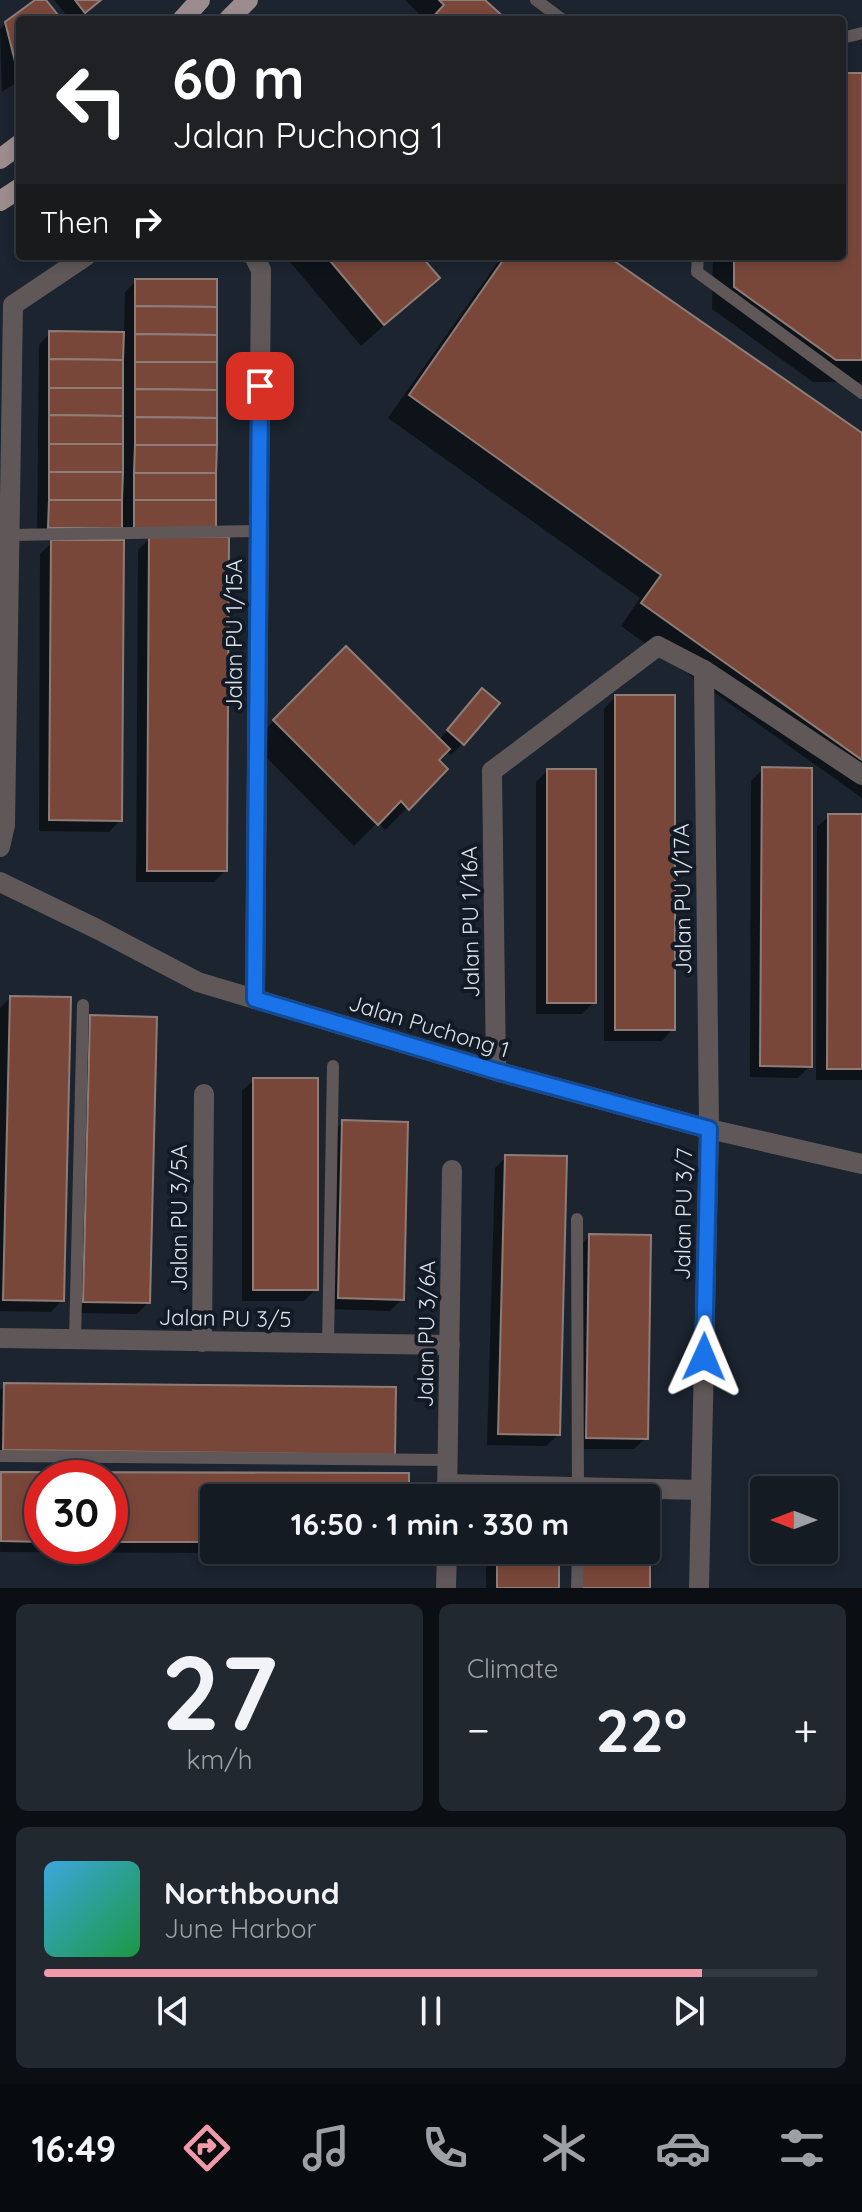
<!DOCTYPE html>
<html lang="en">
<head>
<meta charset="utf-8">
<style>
	:root { --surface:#141b23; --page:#212830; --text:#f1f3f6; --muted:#9da1a6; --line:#333941; --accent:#f39aaa }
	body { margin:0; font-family:Quicksand,sans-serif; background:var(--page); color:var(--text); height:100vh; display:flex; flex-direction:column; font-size:30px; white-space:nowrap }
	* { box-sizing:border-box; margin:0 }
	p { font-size:26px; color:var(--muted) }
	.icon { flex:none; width:44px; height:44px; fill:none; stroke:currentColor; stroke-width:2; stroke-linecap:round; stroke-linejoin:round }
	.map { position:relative; height:1588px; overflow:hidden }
	.sheet { display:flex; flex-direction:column; gap:16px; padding:16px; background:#0b0f13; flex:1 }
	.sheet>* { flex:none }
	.banner { position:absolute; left:16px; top:16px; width:830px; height:244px; border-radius:8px; box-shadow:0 4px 12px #0003,0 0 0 2px var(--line); background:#202124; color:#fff; overflow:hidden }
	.needle { width:52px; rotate:270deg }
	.controls { position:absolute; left:750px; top:1476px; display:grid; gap:16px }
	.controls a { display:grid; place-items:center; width:88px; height:88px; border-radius:8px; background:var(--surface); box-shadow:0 4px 12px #0003,0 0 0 2px var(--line); font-size:40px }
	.speed { position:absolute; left:24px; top:1460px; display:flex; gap:16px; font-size:40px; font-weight:700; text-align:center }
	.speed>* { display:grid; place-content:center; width:104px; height:104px; border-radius:50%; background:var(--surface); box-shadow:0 4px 12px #0003,0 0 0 2px var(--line); line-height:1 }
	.speed .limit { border:12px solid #d22; background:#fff; color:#111 }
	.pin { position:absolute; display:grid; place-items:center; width:68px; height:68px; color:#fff; margin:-34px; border-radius:16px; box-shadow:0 4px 12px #0006 }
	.me { position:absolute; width:88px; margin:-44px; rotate:1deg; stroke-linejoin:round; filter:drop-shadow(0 0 6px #0008) }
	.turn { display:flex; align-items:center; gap:28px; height:168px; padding:0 24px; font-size:36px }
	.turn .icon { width:104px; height:104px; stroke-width:2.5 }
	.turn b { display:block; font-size:56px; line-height:68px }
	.then { display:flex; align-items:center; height:76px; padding:0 24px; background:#0003; gap:16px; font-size:30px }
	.big { font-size:60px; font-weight:700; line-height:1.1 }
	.sheet .tile { flex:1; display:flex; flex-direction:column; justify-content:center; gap:12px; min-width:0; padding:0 28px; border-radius:12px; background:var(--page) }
	.sheet .dial { align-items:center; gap:0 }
	.dial b { font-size:104px; line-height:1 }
	.song { display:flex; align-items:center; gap:24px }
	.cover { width:96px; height:96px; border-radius:12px; background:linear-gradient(135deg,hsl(200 70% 55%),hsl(140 70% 35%)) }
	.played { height:8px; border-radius:4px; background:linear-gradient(90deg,var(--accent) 85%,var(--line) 85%) }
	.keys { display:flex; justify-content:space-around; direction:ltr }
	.heat { display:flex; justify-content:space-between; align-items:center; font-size:44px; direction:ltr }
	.sheet .tiles { flex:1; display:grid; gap:16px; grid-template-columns:1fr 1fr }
	.tile:last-child { grid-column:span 2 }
	.trip { position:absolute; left:200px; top:1484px; width:460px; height:80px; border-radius:8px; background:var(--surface); box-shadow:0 4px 12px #0003,0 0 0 2px var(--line); font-weight:700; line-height:80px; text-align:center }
	.tabs { display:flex; height:128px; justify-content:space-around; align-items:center; background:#080b0e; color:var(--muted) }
	.tabs .icon { width:56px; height:56px }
	.tabs .current { color:var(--accent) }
	.tabs b { font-size:36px; color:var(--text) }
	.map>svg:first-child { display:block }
	.shadow { fill:#0007; fill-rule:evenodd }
	.building { fill:#79473a; stroke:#8e7c77; stroke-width:2 }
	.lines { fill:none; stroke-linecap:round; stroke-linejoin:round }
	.service { stroke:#605858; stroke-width:12 }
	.minor { stroke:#605858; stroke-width:20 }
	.tertiary { stroke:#605858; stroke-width:20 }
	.primary { stroke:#9d8c8e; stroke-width:20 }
	.route-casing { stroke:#114b97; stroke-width:20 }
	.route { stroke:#1a73e8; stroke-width:14 }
	.labels { text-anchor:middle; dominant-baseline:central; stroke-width:8; stroke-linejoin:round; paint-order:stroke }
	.street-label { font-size:22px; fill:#dbe1e9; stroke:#121a25 }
</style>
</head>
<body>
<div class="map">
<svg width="862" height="1588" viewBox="0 0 862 1588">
	<rect width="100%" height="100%" fill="#1b242f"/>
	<g class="shadow">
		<path d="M 38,0 L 43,0 L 59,20 L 20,20 L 20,80 L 2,92 L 0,29 Z"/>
		<path d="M 54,0 L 100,0 L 76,20 L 70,20 Z"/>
		<path d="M 405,0 L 482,0 L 504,20 L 425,20 Z"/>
		<path d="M 842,75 L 862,75 L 862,382 L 813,382 L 712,309 L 713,256 L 842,256 Z"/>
		<path d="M 285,256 L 419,256 L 437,278 L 361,346 Z"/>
		<path d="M 502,256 L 604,256 L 862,436 L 862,798 L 621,626 L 640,598 L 388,418 Z"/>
		<path d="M 136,281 L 214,527 L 225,871 L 214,882 L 136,882 L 138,550 L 149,539 L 123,539 L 123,524 L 106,542 L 120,820 L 109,832 L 39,831 L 40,554 L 55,539 L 37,539 L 39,345 L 50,333 L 124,334 L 125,292 Z"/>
		<path d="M 346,648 L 438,741 L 471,703 L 462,744 L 451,755 L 446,751 L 437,760 L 446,769 L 385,830 L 378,822 L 354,846 L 252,743 Z"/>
		<path d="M 615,697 L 673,1029 L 662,1041 L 604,1041 L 604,709 Z"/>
		<path d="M 763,769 L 810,1066 L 798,1078 L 750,1077 L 751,781 Z"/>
		<path d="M 547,771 L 594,1002 L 582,1014 L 536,1014 L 536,782 Z"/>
		<path d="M 829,816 L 862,816 L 862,1080 L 816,1080 L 817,827 Z"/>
		<path d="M 10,998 L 62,1300 L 51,1312 L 0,1311 L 0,1008 Z"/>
		<path d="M 91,1017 L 148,1303 L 137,1314 L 73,1313 L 79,1029 Z"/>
		<path d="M 254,1080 L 316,1289 L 304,1301 L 242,1301 L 242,1091 Z"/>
		<path d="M 343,1122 L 402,1299 L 390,1311 L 328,1309 L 331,1134 Z"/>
		<path d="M 506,1157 L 558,1435 L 546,1446 L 487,1445 L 495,1168 Z"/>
		<path d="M 590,1236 L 646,1438 L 634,1449 L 575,1449 L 578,1247 Z"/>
		<path d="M 5,1385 L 394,1389 L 0,1461 L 0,1390 Z"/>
		<path d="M 2,1474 L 407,1475 L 407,1498 L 214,1498 L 214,1550 L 399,1550 L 395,1554 L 0,1552 ZM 42,1478 L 110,1478 L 110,1546 L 42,1546 Z"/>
		<rect x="486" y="1550" width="71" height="38"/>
	</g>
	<g class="building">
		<path d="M 35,0 L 46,0 L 62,20 L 20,20 L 19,77 L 5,22 Z"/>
		<path d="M 75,0 L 101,0 L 85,13 Z"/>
		<path d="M 439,0 L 485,0 L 507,20 L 430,20 L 444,5 Z"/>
		<path d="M 842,73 L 862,73 L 862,360 L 836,360 L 734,287 L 734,256 L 842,256 Z"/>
		<path d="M 326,256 L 421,256 L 440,278 L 384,325 Z"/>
		<path d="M 506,256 L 607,256 L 862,433 L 862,760 L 641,603 L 661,575 L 409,395 Z"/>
		<path d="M 135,279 L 217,279 L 217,307 L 135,306 Z"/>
		<path d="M 135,306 L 217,307 L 217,335 L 135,334 Z"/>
		<path d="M 49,331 L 124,332 L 123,360 L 49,359 Z"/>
		<path d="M 135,334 L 217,335 L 217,362 L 135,362 Z"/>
		<path d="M 49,359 L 123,360 L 123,388 L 49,388 Z"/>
		<path d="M 135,362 L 217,362 L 217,390 L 135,389 Z"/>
		<path d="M 49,388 L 123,388 L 123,416 L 49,415 Z"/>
		<path d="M 135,389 L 217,390 L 217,418 L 135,417 Z"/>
		<path d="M 49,415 L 123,416 L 123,444 L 49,444 Z"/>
		<path d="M 135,417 L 217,418 L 217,445 L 135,445 Z"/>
		<rect x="49" y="444" width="74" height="28"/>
		<path d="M 135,445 L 217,445 L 216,473 L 134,473 Z"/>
		<path d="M 49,472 L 123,472 L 122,500 L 49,500 Z"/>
		<rect x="134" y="473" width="82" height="27"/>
		<path d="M 49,500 L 122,500 L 122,528 L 48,528 Z"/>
		<rect x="134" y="500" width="82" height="28"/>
		<path d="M 149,536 L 229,537 L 227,871 L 147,871 Z"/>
		<path d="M 51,540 L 124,540 L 122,821 L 49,820 Z"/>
		<path d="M 346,646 L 450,749 L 439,760 L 448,769 L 409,810 L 401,801 L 378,825 L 273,720 Z"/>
		<path d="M 482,688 L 500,703 L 464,745 L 447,730 Z"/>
		<rect x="615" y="695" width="60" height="335"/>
		<path d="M 762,767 L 812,768 L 812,1067 L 760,1066 Z"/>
		<rect x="547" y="769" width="49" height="234"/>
		<path d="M 828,814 L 862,814 L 862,1069 L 827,1069 Z"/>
		<path d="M 10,996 L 71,997 L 64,1301 L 3,1300 Z"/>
		<path d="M 90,1015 L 157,1017 L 150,1303 L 83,1302 Z"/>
		<rect x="253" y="1078" width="65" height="212"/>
		<path d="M 342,1120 L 408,1122 L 404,1300 L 338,1298 Z"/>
		<path d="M 505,1155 L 567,1156 L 560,1435 L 498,1434 Z"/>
		<path d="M 589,1234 L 651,1235 L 648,1439 L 586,1438 Z"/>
		<path d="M 4,1383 L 396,1387 L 395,1455 L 3,1450 Z"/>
		<path d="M 1,1472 L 409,1473 L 409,1498 L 214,1498 L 214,1542 L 110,1542 L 110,1478 L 42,1478 L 42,1542 L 1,1541 Z"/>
		<path d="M 646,1532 L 650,1532 L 650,1588 L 582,1588 L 582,1550 L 646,1550 Z"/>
		<rect x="497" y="1550" width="62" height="38"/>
	</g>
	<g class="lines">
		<g class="service">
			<path d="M 536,0 L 563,20"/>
			<path d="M 842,38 L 862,33"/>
			<path d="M 698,256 L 697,272 L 862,393"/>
			<path d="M 9,535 L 259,531"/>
			<path d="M 577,1219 L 578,1498"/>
			<path d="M 75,1340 L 83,1005"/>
			<path d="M 328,1344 L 333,1066"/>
			<path d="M 0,1456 L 448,1460"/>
			<path d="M 577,1588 L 578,1550"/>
		</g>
		<g class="minor">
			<path d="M 254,256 L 261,270 L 255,999"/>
			<path d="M 0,847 L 5,825 L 13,305 L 86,256"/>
			<path d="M 496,1071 L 492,771 L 658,646 L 704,670 L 862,775"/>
			<path d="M 0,1338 L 450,1345"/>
			<path d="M 202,1342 L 204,1094"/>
			<path d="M 447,1484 L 701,1490"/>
			<path d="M 447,1498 L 452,1170"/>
			<path d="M 446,1588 L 447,1550"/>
			<path d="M 699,1588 L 709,1129 L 704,670"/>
		</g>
		<path class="tertiary" d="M 0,882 L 97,929 L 198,982 L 496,1071 L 709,1129 L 862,1164"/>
		<g class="primary">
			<path d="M 182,20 L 200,0"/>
			<path d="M 228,20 L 248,0"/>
			<path d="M 0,159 L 20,144"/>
			<path d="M 0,201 L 20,188"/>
		</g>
	</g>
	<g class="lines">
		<defs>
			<path id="route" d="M 260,386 L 255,999 L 496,1071 L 709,1129 L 704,1357"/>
		</defs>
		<use href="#route" class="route-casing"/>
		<use href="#route" class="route"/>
	</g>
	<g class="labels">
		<g class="street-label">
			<text transform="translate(234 635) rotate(-90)">Jalan PU 1/15A</text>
			<text transform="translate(682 899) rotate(-91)">Jalan PU 1/17A</text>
			<text transform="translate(470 922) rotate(-91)">Jalan PU 1/16A</text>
			<text transform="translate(429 1026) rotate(17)">Jalan Puchong 1</text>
			<text transform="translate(683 1214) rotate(-89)">Jalan PU 3/7</text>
			<text transform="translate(179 1218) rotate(-90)">Jalan PU 3/5A</text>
			<text transform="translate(225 1318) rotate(1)">Jalan PU 3/5</text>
			<text transform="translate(426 1334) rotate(-89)">Jalan PU 3/6A</text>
		</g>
	</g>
</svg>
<div class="controls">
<a><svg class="needle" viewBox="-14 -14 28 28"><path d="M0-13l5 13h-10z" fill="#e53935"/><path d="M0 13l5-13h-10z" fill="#9da1a6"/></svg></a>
</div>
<div class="speed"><div class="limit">30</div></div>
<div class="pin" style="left:260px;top:386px;background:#d93025"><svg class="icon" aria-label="arrive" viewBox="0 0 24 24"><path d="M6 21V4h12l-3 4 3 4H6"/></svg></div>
<svg class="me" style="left:704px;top:1357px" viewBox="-20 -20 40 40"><path d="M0-17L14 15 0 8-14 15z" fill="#1a73e8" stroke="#fff" stroke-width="4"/></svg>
<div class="trip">16:50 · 1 min · 330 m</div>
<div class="banner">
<div class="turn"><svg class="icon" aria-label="left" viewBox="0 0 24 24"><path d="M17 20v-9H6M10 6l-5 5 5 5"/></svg><div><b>60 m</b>Jalan Puchong 1</div></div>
<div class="then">Then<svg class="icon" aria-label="right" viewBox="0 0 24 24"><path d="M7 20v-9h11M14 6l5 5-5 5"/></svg></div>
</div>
</div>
<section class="sheet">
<div class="tiles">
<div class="tile dial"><b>27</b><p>km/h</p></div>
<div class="tile"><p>Climate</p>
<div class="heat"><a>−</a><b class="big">22°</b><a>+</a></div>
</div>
<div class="tile">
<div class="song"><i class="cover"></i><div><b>Northbound</b><p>June Harbor</p></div></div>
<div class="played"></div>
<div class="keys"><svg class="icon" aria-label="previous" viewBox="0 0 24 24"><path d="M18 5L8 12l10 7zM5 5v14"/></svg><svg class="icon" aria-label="pause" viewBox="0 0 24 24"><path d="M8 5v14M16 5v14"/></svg><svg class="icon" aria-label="next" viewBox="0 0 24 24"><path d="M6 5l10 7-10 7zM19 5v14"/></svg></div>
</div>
</div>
</section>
<nav class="tabs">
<b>16:49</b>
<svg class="icon current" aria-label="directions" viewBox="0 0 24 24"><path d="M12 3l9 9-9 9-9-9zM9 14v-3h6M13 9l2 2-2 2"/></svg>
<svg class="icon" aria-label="music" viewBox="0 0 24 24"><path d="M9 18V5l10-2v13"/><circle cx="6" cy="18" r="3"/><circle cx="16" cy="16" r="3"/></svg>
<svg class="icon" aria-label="phone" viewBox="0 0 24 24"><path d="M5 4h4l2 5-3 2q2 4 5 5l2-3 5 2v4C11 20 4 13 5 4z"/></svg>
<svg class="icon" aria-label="climate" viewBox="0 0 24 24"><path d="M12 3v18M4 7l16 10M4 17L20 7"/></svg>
<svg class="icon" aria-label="car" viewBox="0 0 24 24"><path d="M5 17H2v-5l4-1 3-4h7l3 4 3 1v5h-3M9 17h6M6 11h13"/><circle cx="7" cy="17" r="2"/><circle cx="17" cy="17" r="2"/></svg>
<svg class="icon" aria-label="filters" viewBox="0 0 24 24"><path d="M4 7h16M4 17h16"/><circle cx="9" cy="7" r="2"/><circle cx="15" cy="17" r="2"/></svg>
</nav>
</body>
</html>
